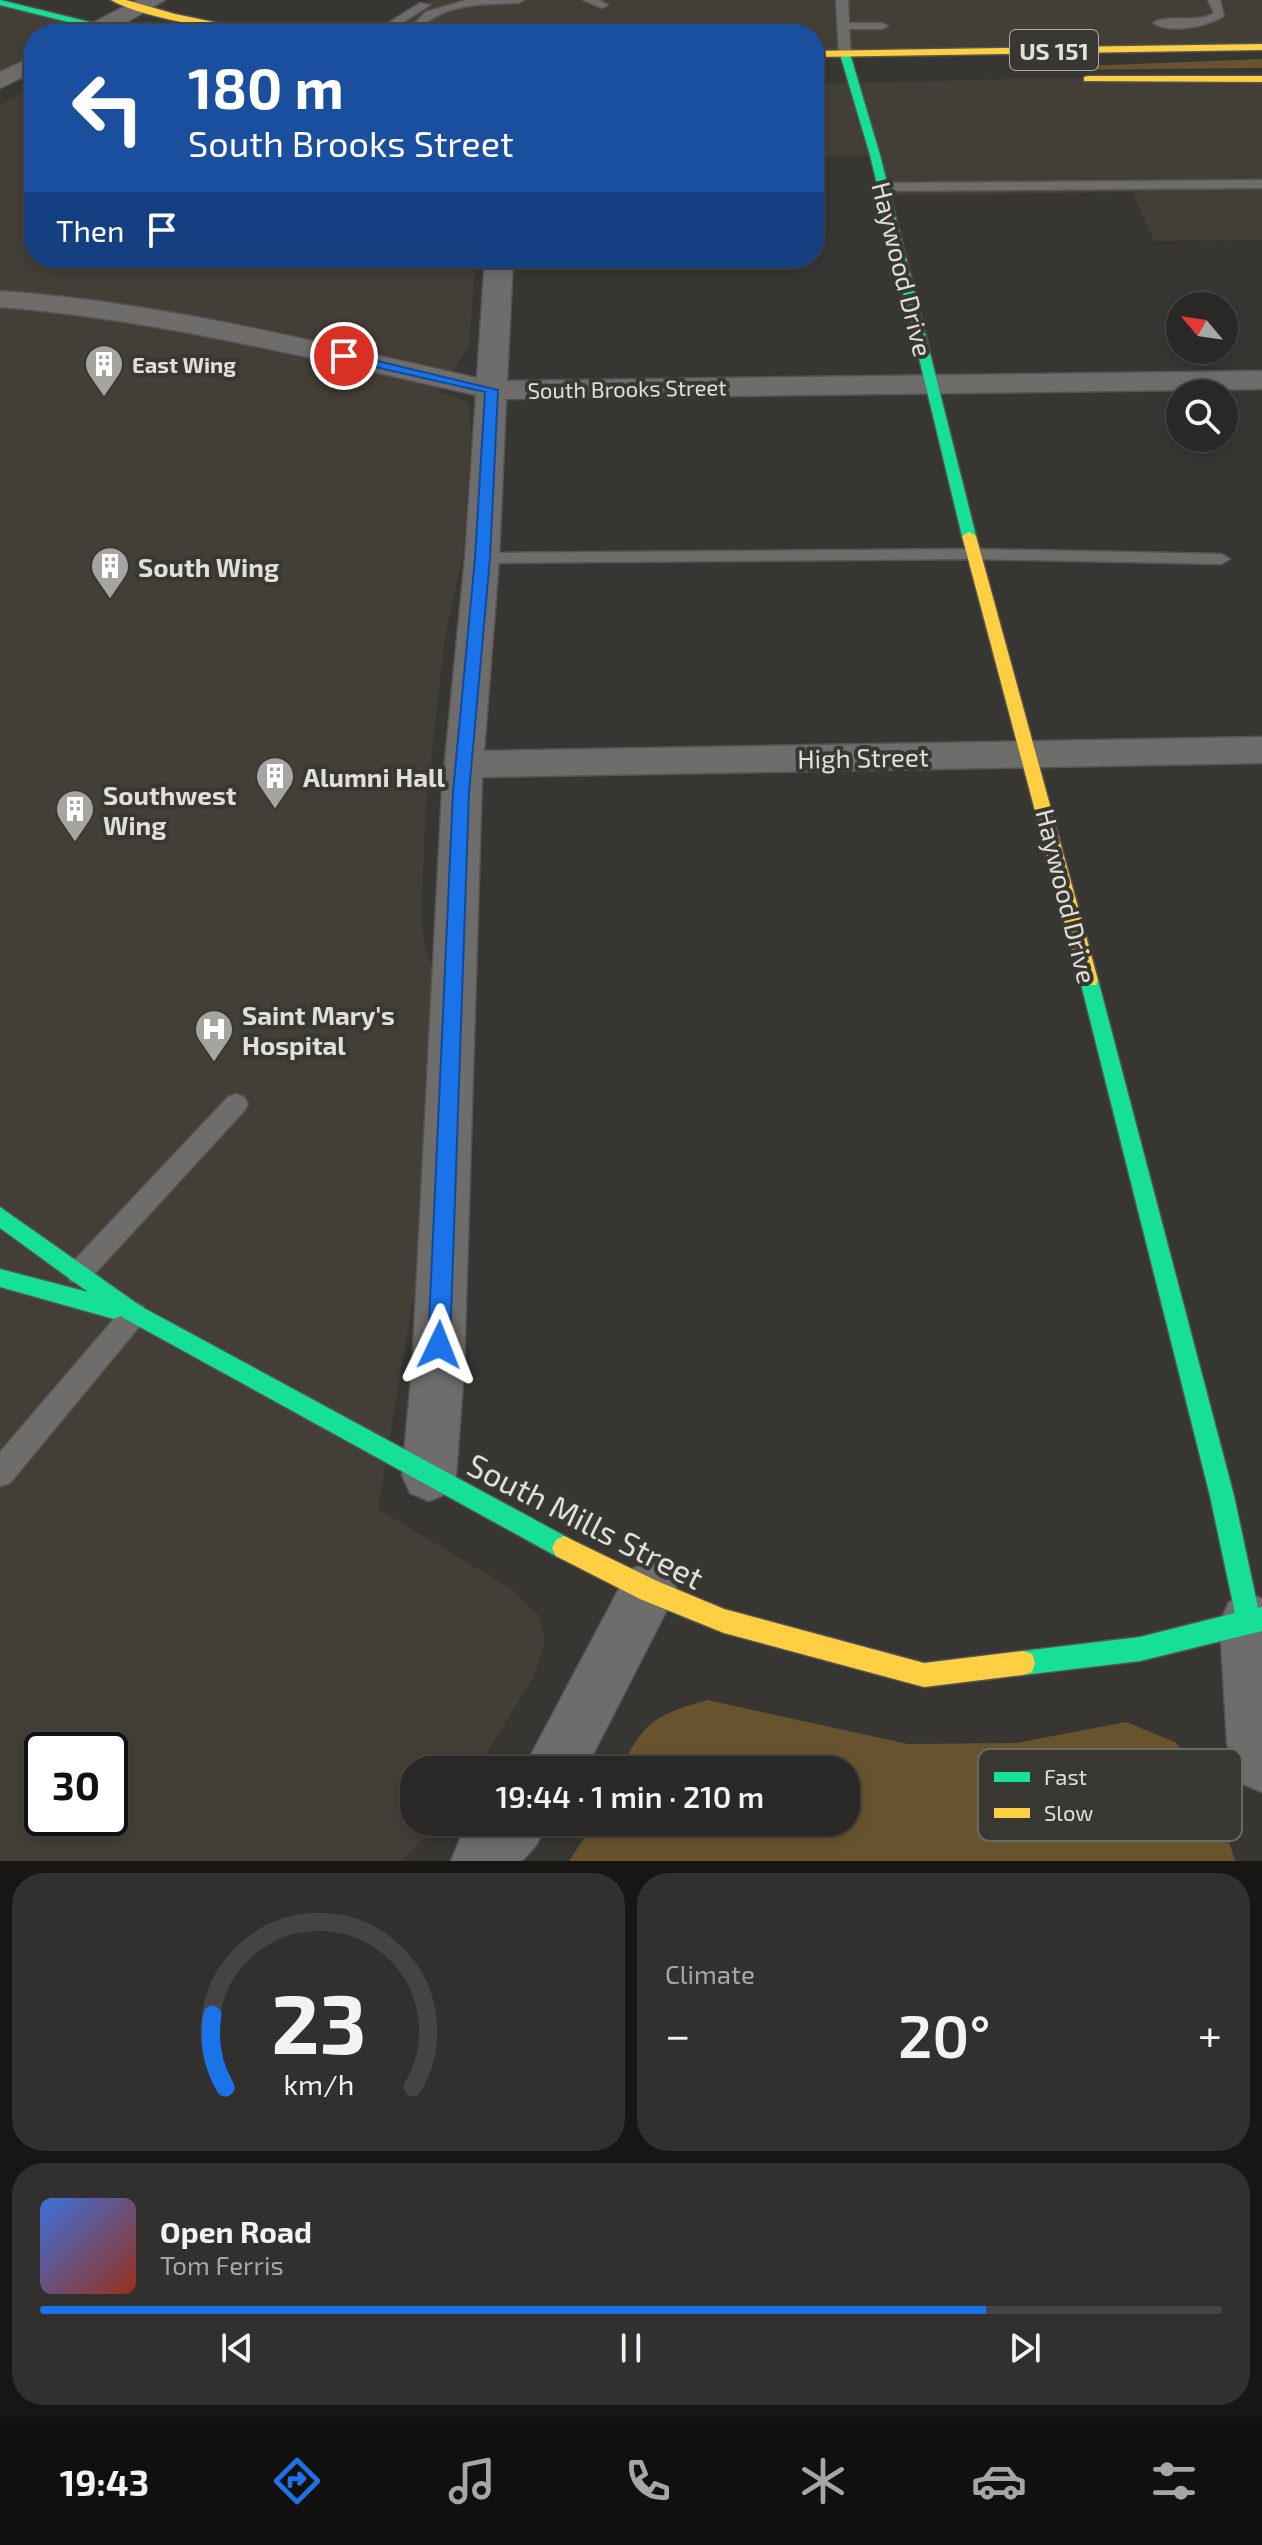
<!DOCTYPE html>
<html lang="en">
<head>
<meta charset="utf-8">
<style>
	:root { --surface:#2a2826; --page:#32302e; --text:#f1f3f6; --muted:#a5a6a7; --line:#464443; --accent:#1a73e8 }
	body { margin:0; font-family:"Exo 2",sans-serif; background:var(--page); color:var(--text); height:100vh; display:flex; flex-direction:column; font-size:30px; white-space:nowrap }
	* { box-sizing:border-box; margin:0 }
	p { font-size:26px; color:var(--muted) }
	.icon { flex:none; width:44px; height:44px; fill:none; stroke:currentColor; stroke-width:2; stroke-linecap:round; stroke-linejoin:round }
	.map { position:relative; height:1861px; overflow:hidden }
	.drawer { display:flex; flex-direction:column; gap:12px; padding:12px; background:#171615; flex:1 }
	.drawer>* { flex:none }
	.guide { position:absolute; left:24px; top:24px; width:800px; height:244px; border-radius:32px; box-shadow:0 4px 12px #0003,0 0 0 2px var(--line); background:#1a4fa0; color:#fff; overflow:hidden }
	.needle { width:52px; rotate:299deg }
	.buttons { position:absolute; left:1166px; top:292px; display:grid; gap:16px }
	.buttons a { display:grid; place-items:center; width:72px; height:72px; border-radius:50%; background:var(--surface); box-shadow:0 4px 12px #0003,0 0 0 2px var(--line); font-size:40px }
	.speed { position:absolute; left:24px; top:1732px; display:flex; gap:16px; font-size:40px; font-weight:700; text-align:center }
	.speed>* { display:grid; place-content:center; width:104px; height:104px; border-radius:50%; background:var(--surface); box-shadow:0 4px 12px #0003,0 0 0 2px var(--line); line-height:1 }
	.speed .limit { border:4px solid #111; border-radius:12px; background:#fff; color:#111 }
	.pin { position:absolute; display:grid; place-items:center; width:68px; height:68px; color:#fff; margin:-34px; border:4px solid #fff; border-radius:50%; box-shadow:0 2px 8px #0007 }
	.me { position:absolute; width:88px; margin:-44px; rotate:2deg; stroke-linejoin:round; filter:drop-shadow(0 0 6px #0008) }
	.turn { display:flex; align-items:center; gap:28px; height:168px; padding:0 32px; font-size:36px }
	.turn .icon { width:104px; height:104px; stroke-width:2.5 }
	.turn b { display:block; font-size:56px; line-height:68px }
	.then { display:flex; align-items:center; height:76px; padding:0 32px; background:#0003; gap:16px; font-size:30px }
	.big { font-size:60px; font-weight:600; line-height:1.1 }
	.drawer .card { flex:1; display:flex; flex-direction:column; justify-content:center; gap:12px; min-width:0; padding:0 28px; border-radius:32px; background:var(--page) }
	.drawer .dial { align-items:center; gap:0 }
	.dial svg { height:208px; overflow:visible; fill:none; stroke:var(--line); stroke-width:7; stroke-linecap:round; text-anchor:middle }
	.dial text { fill:var(--text); stroke:none }
	.song { display:flex; align-items:center; gap:24px }
	.cover { width:96px; height:96px; border-radius:12px; background:linear-gradient(135deg,hsl(220 70% 55%),hsl(10 70% 35%)) }
	.played { height:8px; border-radius:4px; background:linear-gradient(90deg,var(--accent) 80%,var(--line) 80%) }
	.keys { display:flex; justify-content:space-around; direction:ltr }
	.heat { display:flex; justify-content:space-between; align-items:center; font-size:44px; direction:ltr }
	.drawer .tiles { flex:1; display:grid; gap:12px; grid-template-columns:1fr 1fr }
	.card:last-child { grid-column:span 2 }
	.trip { position:absolute; left:400px; top:1756px; width:460px; height:80px; border-radius:32px; background:var(--surface); box-shadow:0 4px 12px #0003,0 0 0 2px var(--line); font-weight:600; line-height:80px; text-align:center }
	.menu { display:flex; height:128px; justify-content:space-around; align-items:center; background:#11100f; color:var(--muted) }
	.menu .icon { width:56px; height:56px }
	.menu .current { color:var(--accent) }
	.menu b { font-size:36px; color:var(--text) }
	.map>svg:first-child { display:block }
	.built { fill:#433e36; fill-rule:evenodd }
	.green { fill:#67532e }
	.lines { fill:none; stroke-linecap:round; stroke-linejoin:round }
	.lane-casing { stroke:#565452; stroke-width:3 }
	.street-casing { stroke:#565452; stroke-width:3 }
	.fast-casing { stroke:#565452; stroke-width:3 }
	.slow-casing { stroke:#565452; stroke-width:3 }
	.lane { fill:#6f6d6c; fill-rule:evenodd }
	.street { fill:#6f6d6c; fill-rule:evenodd }
	.fast { fill:#16e098; fill-rule:evenodd }
	.slow { fill:#ffcf43; fill-rule:evenodd }
	.route { fill:#1a73e8; stroke:#114b97; stroke-width:2 }
	.labels { text-anchor:middle; dominant-baseline:central; stroke-width:8; stroke-linejoin:round; paint-order:stroke }
	.far-poi-label { font-size:22px; font-weight:bold; fill:#e1dfdc; stroke:#393732; text-anchor:start }
	.far-street-label { font-size:22px; fill:#e1dfdc; stroke:#393732 }
	.shield { fill:#393732; stroke:#afada9; stroke-width:2 }
	.shield-label { font-size:24px; font-weight:bold; fill:#e1dfdc }
	.street-label { font-size:26px; fill:#e1dfdc; stroke:#393732 }
	.poi-label { font-size:26px; font-weight:bold; fill:#e1dfdc; stroke:#393732; text-anchor:start }
	.near-street-label { font-size:32px; fill:#e1dfdc; stroke:#393732 }
	.key { fill:#393732; stroke:#6b6965; stroke-width:2 }
	.key-label { font-size:22px; fill:#e1dfdc }
</style>
</head>
<body>
<div class="map">
<svg width="1262" height="1861" viewBox="0 0 1262 1861">
	<rect width="100%" height="100%" fill="#383633"/>
	<g class="built">
		<path d="M 431,0 L 1262,0 L 1262,47 L 814,54 L 814,34 L 377,34 Z"/>
		<path d="M 0,2 L 73,20 L 89,34 L 34,34 L 34,63 L 0,81 Z"/>
		<path d="M 1007,79 L 1262,79 L 1262,240 L 1154,241 L 1132,192 L 885,196 L 875,155 L 814,156 L 814,84 Z"/>
		<path d="M 34,86 L 34,258 L 476,258 L 469,345 L 439,392 L 462,399 L 469,404 L 471,435 L 463,554 L 445,637 L 426,802 L 421,920 L 426,951 L 434,972 L 415,1287 L 378,1509 L 512,1589 L 539,1615 L 545,1641 L 534,1676 L 476,1770 L 414,1770 L 414,1822 L 439,1822 L 402,1861 L 0,1861 L 0,105 ZM 42,1750 L 110,1750 L 110,1818 L 42,1818 Z"/>
	</g>
	<g class="green">
		<path d="M 1262,59 L 1262,68 L 1059,70 L 1057,67 Z"/>
		<path d="M 707,1700 L 908,1744 L 1016,1743 L 1126,1722 L 1175,1742 L 1211,1783 L 1235,1861 L 569,1861 L 595,1822 L 846,1822 L 846,1770 L 620,1770 C 645,1720 656,1715 707,1700 Z"/>
	</g>
	<g class="lines">
		<defs>
			<g id="lane">
				<path d="M 466,0 L 524,0 L 518,3 C 481,4 440,3 415,34 L 403,34 L 426,12 Z"/>
				<path d="M 583,0 L 599,0 L 608,5 L 602,8 Z"/>
				<path d="M 836,0 L 848,0 L 849,23 L 882,23 L 888,26 L 882,29 L 849,29 L 851,54 L 845,58 L 839,54 Z"/>
				<path d="M 1208,0 L 1220,0 L 1224,16 C 1207,27 1170,34 1153,23 C 1170,13 1195,24 1214,13 Z"/>
				<path d="M 420,3 L 430,5 L 385,34 L 371,34 Z"/>
				<path d="M 1262,180 L 1262,188 L 883,191 L 876,187 L 883,183 Z"/>
				<path d="M 973,549 L 1221,554 L 1230,559 L 1221,564 L 973,559 L 482,563 L 473,558 L 482,553 Z"/>
				<path d="M 236,1094 L 244,1097 L 248,1104 L 244,1111 L 88,1281 L 79,1284 L 70,1281 L 66,1273 L 70,1265 L 228,1097 Z"/>
				<path d="M 134,1302 L 143,1306 L 147,1314 L 143,1322 L 10,1483 L 0,1486 L 0,1452 L 125,1306 Z"/>
			</g>
			<g id="street">
				<path d="M 137,0 L 165,0 L 106,34 L 78,34 L 81,29 Z"/>
				<path d="M 34,56 L 34,72 L 0,88 L 0,72 Z"/>
				<path d="M 485,258 L 513,258 L 507,381 L 1262,371 L 1262,389 L 506,399 L 499,558 L 484,751 L 1262,737 L 1262,763 L 482,777 L 464,1370 L 456,1475 L 448,1493 L 429,1501 L 410,1493 L 402,1475 L 412,1370 L 442,792 L 465,558 L 476,395 C 318,360 162,320 0,307 L 0,291 C 162,302 319,343 477,378 Z"/>
				<path d="M 649,1562 L 669,1570 L 677,1590 L 585,1770 L 523,1770 L 629,1570 Z"/>
				<path d="M 1249,1593 L 1262,1599 L 1262,1792 L 1241,1783 L 1227,1743 L 1220,1622 L 1229,1602 Z"/>
				<path d="M 475,1822 L 546,1822 L 537,1844 L 522,1861 L 451,1861 L 460,1839 Z"/>
			</g>
			<g id="fast">
				<path d="M 0,0 L 130,32 L 132,34 L 116,34 L 0,5 Z"/>
				<path d="M 845,51 L 850,54 L 880,155 L 976,536 L 974,539 L 969,540 L 962,536 L 870,155 L 840,54 Z"/>
				<path d="M 1089,973 L 1096,975 L 1098,980 L 1234,1496 L 1258,1608 L 1262,1607 L 1262,1631 L 1140,1661 L 1023,1675 L 1014,1672 L 1011,1663 L 1014,1654 L 1023,1651 L 1140,1637 L 1235,1613 L 1210,1496 L 1080,980 L 1082,975 Z"/>
				<path d="M 0,1207 L 142,1307 L 572,1540 L 576,1548 L 572,1556 L 564,1560 L 556,1556 L 120,1316 L 114,1319 L 0,1287 L 0,1269 L 88,1292 L 0,1228 Z"/>
			</g>
			<g id="slow">
				<path d="M 111,0 L 126,0 L 175,14 L 272,34 C 236,34 141,18 111,0 Z"/>
				<path d="M 1262,44 L 1262,50 L 814,57 L 814,51 Z"/>
				<path d="M 1088,76 L 1262,76 L 1262,82 L 1084,81 L 1084,77 Z"/>
				<path d="M 969,532 L 976,536 L 1098,980 L 1096,985 L 1082,985 L 1080,980 L 962,536 Z"/>
				<path d="M 564,1536 L 657,1581 L 724,1609 L 924,1663 L 1023,1651 L 1032,1654 L 1035,1663 L 1032,1672 L 1023,1675 L 924,1687 L 724,1633 L 640,1599 L 556,1556 L 552,1548 L 556,1540 Z"/>
			</g>
		</defs>
		<use href="#lane" class="lane-casing"/>
		<use href="#street" class="street-casing"/>
		<use href="#fast" class="fast-casing"/>
		<use href="#slow" class="slow-casing"/>
		<use href="#lane" class="lane"/>
		<use href="#street" class="street"/>
		<use href="#fast" class="fast"/>
		<use href="#slow" class="slow"/>
	</g>
	<path class="route" d="M 344,353 L 498,390 L 490,558 L 469,792 L 450,1345 L 447,1352 L 439,1355 L 431,1352 L 428,1345 L 453,792 L 475,558 L 485,392 L 340,359 L 340,354 Z"/>
	<defs>
		<symbol id="building-pin" viewBox="-11 -11 22 30"><path d="M0 17L-7.5 6A9.5 9.5 0 1 1 7.5 6Z" fill="#a6a4a1" stroke="#393732"/><path d="M-4-6H4V6H1V3H-1V6H-4ZM-2.5-4.3h1.7v1.8h-1.7ZM.8-4.3h1.7v1.8H.8ZM-2.5-1h1.7V.8h-1.7ZM.8-1h1.7V.8H.8Z" fill="#fff"/></symbol>
		<symbol id="hospital-pin" viewBox="-11 -11 22 30"><path d="M0 17L-7.5 6A9.5 9.5 0 1 1 7.5 6Z" fill="#a6a4a1" stroke="#393732"/><path d="M-5-5h3v3.5h4V-5h3V5h-3V1.5h-4V5h-3Z" fill="#fff"/></symbol>
	</defs>
	<g fill-rule="evenodd">
		<use href="#building-pin" x="82" y="342" width="44" height="60"/>
		<use href="#building-pin" x="88" y="544" width="44" height="60"/>
		<use href="#building-pin" x="253" y="754" width="44" height="60"/>
		<use href="#building-pin" x="53" y="787" width="44" height="60"/>
		<use href="#hospital-pin" x="192" y="1007" width="44" height="60"/>
	</g>
	<g class="labels">
		<g class="far-poi-label">
			<text x="132" y="364">East Wing</text>
		</g>
		<g class="far-street-label">
			<text transform="translate(627 388) rotate(-1)">South Brooks Street</text>
		</g>
		<rect class="shield" x="1010" y="30" width="88" height="40" rx="6"/>
		<g class="shield-label">
			<text x="1054" y="50">US 151</text>
		</g>
		<g class="street-label">
			<text transform="translate(903 269) rotate(76)">Haywood Drive</text>
			<text transform="translate(863 757) rotate(-1)">High Street</text>
			<text transform="translate(1067 896) rotate(76)">Haywood Drive</text>
		</g>
		<g class="poi-label">
			<text x="138" y="566">South Wing</text>
			<text x="303" y="776">Alumni Hall</text>
			<text x="103" y="794">Southwest<tspan x="103" dy="30">Wing</tspan></text>
			<text x="242" y="1014">Saint Mary's<tspan x="242" dy="30">Hospital</tspan></text>
		</g>
		<g class="near-street-label">
			<text transform="translate(586 1520) rotate(27)">South Mills Street</text>
		</g>
	</g>
	<rect x="978" y="1749" width="264" height="92" rx="12" class="key"/>
	<rect x="994" y="1772" width="36" height="10" fill="#16e098"/>
	<rect x="994" y="1808" width="36" height="10" fill="#ffcf43"/>
	<g class="key-label">
		<text x="1044" y="1785">Fast</text>
		<text x="1044" y="1821">Slow</text>
	</g>
</svg>
<div class="buttons">
<a><svg class="needle" viewBox="-14 -14 28 28"><path d="M0-13l5 13h-10z" fill="#e53935"/><path d="M0 13l5-13h-10z" fill="#a5a6a7"/></svg></a>
<a><svg class="icon" aria-label="search" viewBox="0 0 24 24"><circle cx="10" cy="10" r="6"/><path d="M15 15l6 6"/></svg></a>
</div>
<div class="speed"><div class="limit">30</div></div>
<div class="pin" style="left:344px;top:356px;background:#d93025"><svg class="icon" aria-label="arrive" viewBox="0 0 24 24"><path d="M6 21V4h12l-3 4 3 4H6"/></svg></div>
<svg class="me" style="left:439px;top:1345px" viewBox="-20 -20 40 40"><path d="M0-17L14 15 0 8-14 15z" fill="#1a73e8" stroke="#fff" stroke-width="4"/></svg>
<div class="trip">19:44 · 1 min · 210 m</div>
<div class="guide">
<div class="turn"><svg class="icon" aria-label="left" viewBox="0 0 24 24"><path d="M17 20v-9H6M10 6l-5 5 5 5"/></svg><div><b>180 m</b>South Brooks Street</div></div>
<div class="then">Then<svg class="icon" aria-label="arrive" viewBox="0 0 24 24"><path d="M6 21V4h12l-3 4 3 4H6"/></svg></div>
</div>
</div>
<section class="drawer">
<div class="tiles">
<div class="card dial"><svg viewBox="0 0 100 80">
<path d="M14 69A42 42 0 1 1 86 69"/>
<path d="M14 69A42 42 0 0 1 9 41" stroke="#1a73e8"/>
<text x="50" y="56" font-size="32" font-weight="700">23</text>
<text x="50" y="72" font-size="11">km/h</text>
</svg></div>
<div class="card"><p>Climate</p>
<div class="heat"><a>−</a><b class="big">20°</b><a>+</a></div>
</div>
<div class="card">
<div class="song"><i class="cover"></i><div><b>Open Road</b><p>Tom Ferris</p></div></div>
<div class="played"></div>
<div class="keys"><svg class="icon" aria-label="previous" viewBox="0 0 24 24"><path d="M18 5L8 12l10 7zM5 5v14"/></svg><svg class="icon" aria-label="pause" viewBox="0 0 24 24"><path d="M8 5v14M16 5v14"/></svg><svg class="icon" aria-label="next" viewBox="0 0 24 24"><path d="M6 5l10 7-10 7zM19 5v14"/></svg></div>
</div>
</div>
</section>
<nav class="menu">
<b>19:43</b>
<svg class="icon current" aria-label="directions" viewBox="0 0 24 24"><path d="M12 3l9 9-9 9-9-9zM9 14v-3h6M13 9l2 2-2 2"/></svg>
<svg class="icon" aria-label="music" viewBox="0 0 24 24"><path d="M9 18V5l10-2v13"/><circle cx="6" cy="18" r="3"/><circle cx="16" cy="16" r="3"/></svg>
<svg class="icon" aria-label="phone" viewBox="0 0 24 24"><path d="M5 4h4l2 5-3 2q2 4 5 5l2-3 5 2v4C11 20 4 13 5 4z"/></svg>
<svg class="icon" aria-label="climate" viewBox="0 0 24 24"><path d="M12 3v18M4 7l16 10M4 17L20 7"/></svg>
<svg class="icon" aria-label="car" viewBox="0 0 24 24"><path d="M5 17H2v-5l4-1 3-4h7l3 4 3 1v5h-3M9 17h6M6 11h13"/><circle cx="7" cy="17" r="2"/><circle cx="17" cy="17" r="2"/></svg>
<svg class="icon" aria-label="filters" viewBox="0 0 24 24"><path d="M4 7h16M4 17h16"/><circle cx="9" cy="7" r="2"/><circle cx="15" cy="17" r="2"/></svg>
</nav>
</body>
</html>
